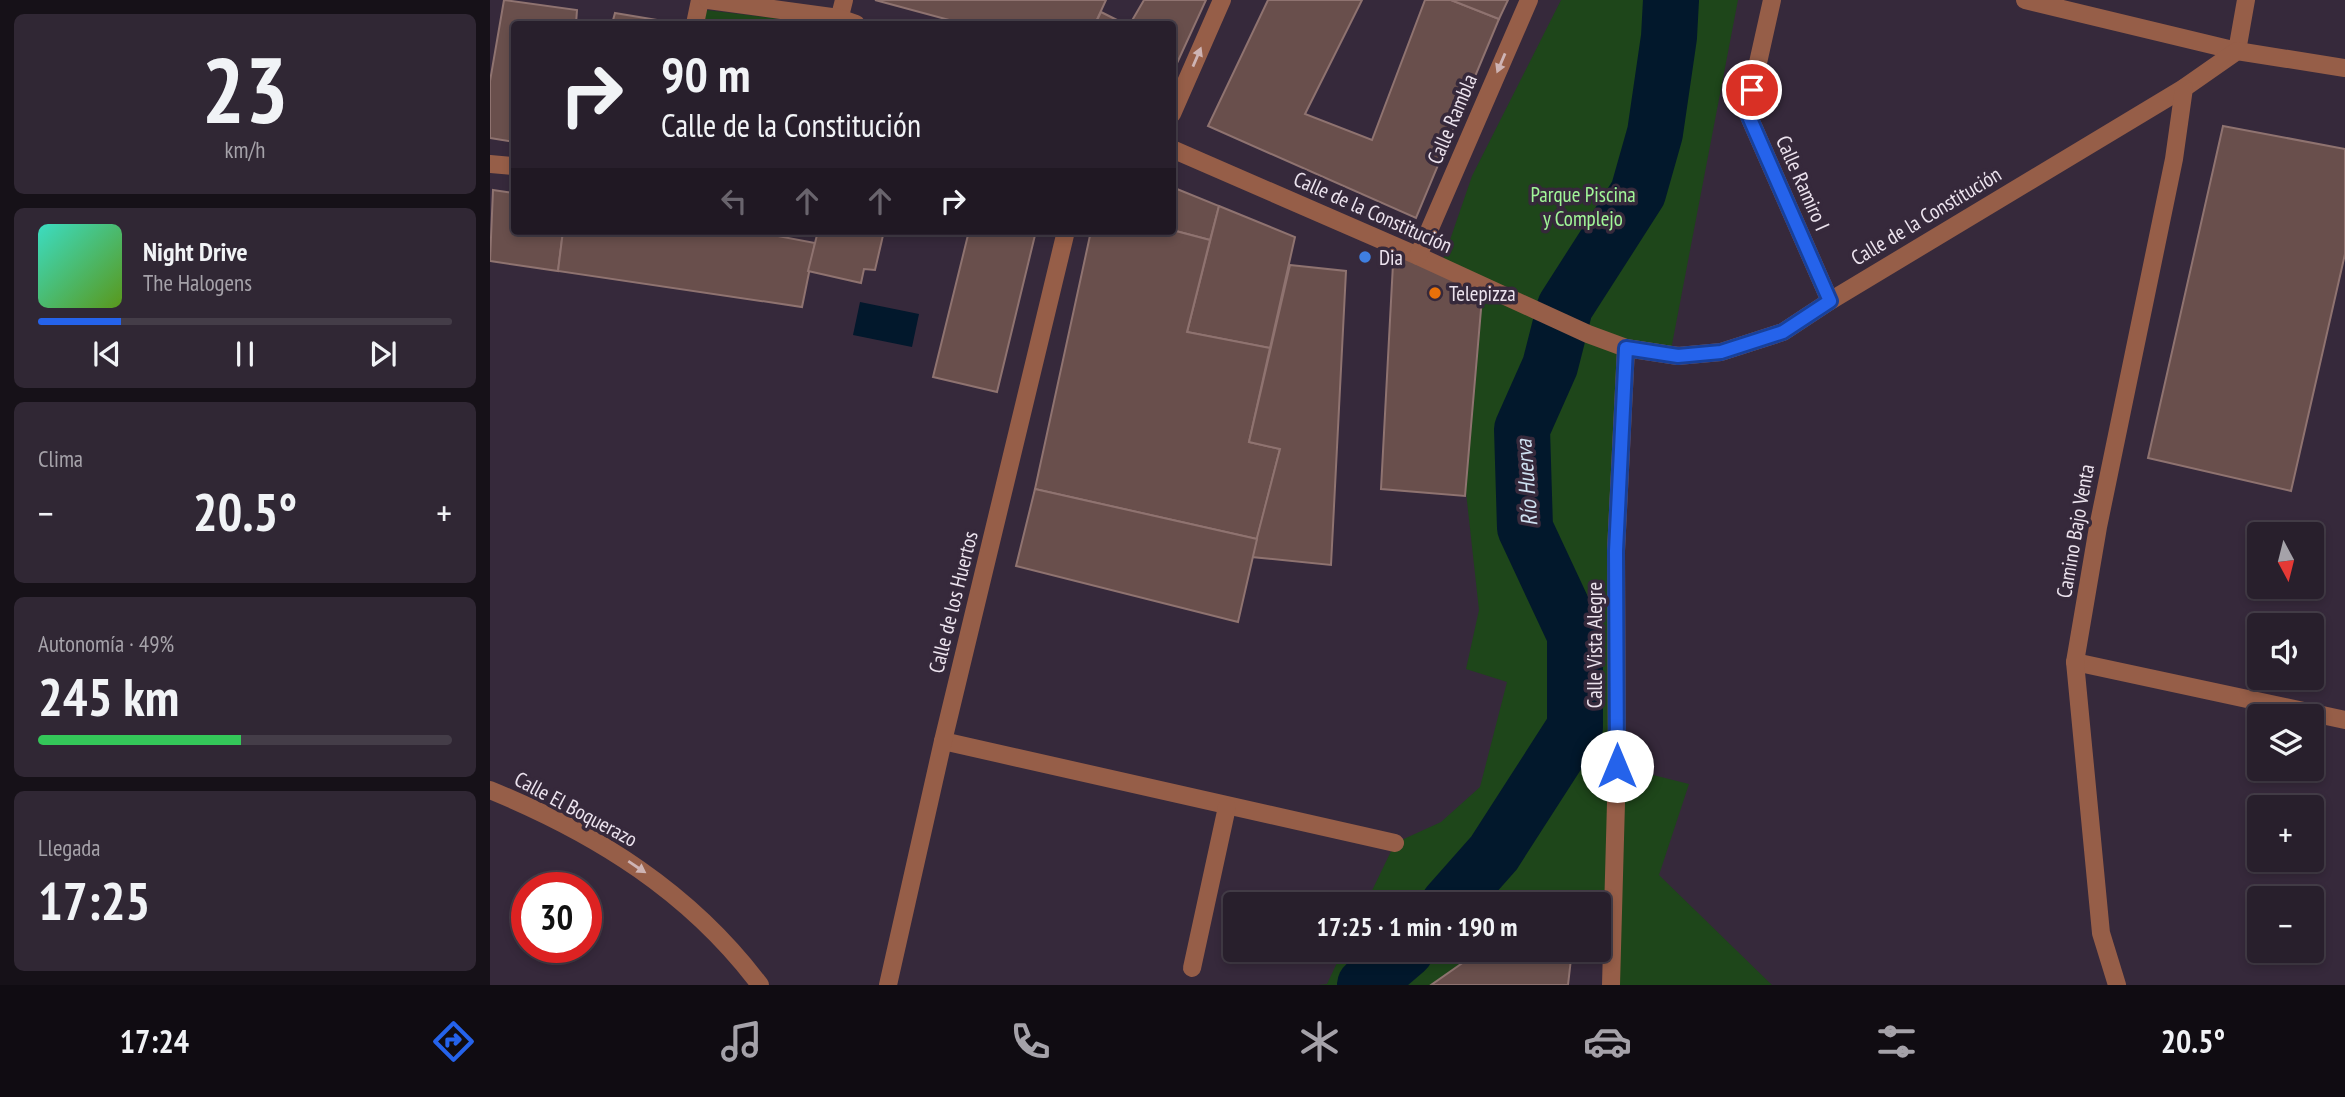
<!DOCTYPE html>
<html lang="es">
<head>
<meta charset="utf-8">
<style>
	:root { --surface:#281f2c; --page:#302734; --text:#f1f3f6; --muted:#a5a2a9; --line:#443d48; --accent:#2563eb }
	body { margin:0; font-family:"PT Sans Narrow",sans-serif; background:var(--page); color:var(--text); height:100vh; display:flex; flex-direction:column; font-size:26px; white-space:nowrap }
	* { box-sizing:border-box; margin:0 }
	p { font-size:23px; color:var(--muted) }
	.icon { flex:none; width:38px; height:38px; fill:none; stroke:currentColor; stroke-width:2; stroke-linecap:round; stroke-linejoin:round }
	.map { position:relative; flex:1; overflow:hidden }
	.sheet { display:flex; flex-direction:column; gap:14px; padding:14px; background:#161118; width:490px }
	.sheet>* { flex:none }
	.guide { position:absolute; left:21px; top:21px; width:665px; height:214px; border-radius:7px; box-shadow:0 4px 10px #0003,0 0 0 2px var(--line); background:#281f2c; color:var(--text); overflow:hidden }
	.needle { width:46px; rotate:173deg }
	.controls { position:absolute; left:1757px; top:522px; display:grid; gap:14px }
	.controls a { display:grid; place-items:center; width:77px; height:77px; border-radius:7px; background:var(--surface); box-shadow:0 4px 10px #0003,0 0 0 2px var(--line); font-size:35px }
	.speed { position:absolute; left:21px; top:872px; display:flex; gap:14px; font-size:35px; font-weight:700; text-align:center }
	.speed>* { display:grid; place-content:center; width:91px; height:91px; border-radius:50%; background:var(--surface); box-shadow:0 4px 10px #0003,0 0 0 2px var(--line); line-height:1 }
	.speed .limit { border:10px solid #d22; background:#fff; color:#111 }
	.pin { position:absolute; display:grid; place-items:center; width:60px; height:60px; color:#fff; margin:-30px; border:4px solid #fff; border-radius:50%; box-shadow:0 2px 7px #0007 }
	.me { position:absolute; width:77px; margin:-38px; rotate:0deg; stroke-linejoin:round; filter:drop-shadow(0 0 5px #0008) }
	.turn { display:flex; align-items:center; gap:24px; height:147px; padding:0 35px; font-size:32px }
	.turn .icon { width:91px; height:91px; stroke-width:2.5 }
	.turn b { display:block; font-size:49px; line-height:60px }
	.lanes { display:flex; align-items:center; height:66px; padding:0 35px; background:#0003; justify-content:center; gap:35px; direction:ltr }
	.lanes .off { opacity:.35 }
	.big { font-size:52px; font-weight:800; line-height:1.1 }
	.sheet .widget { flex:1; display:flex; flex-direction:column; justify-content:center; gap:10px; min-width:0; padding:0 24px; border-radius:10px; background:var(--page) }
	.sheet .dial { align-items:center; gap:0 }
	.dial b { font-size:91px; line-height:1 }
	.song { display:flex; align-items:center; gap:21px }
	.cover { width:84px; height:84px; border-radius:10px; background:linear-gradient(135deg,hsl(170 70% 55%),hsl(90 70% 35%)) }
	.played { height:7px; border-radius:4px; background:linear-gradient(90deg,var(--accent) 20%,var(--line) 20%) }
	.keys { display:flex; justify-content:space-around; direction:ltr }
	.heat { display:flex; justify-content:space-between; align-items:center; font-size:38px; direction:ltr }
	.charge { height:10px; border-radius:5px; background:linear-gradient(90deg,#34c759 49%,var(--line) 0) }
	.trip { position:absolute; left:733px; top:892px; width:388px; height:70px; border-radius:7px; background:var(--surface); box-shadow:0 4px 10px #0003,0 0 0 2px var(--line); font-weight:800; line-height:70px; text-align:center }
	.tabs { display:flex; height:112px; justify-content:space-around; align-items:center; background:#100c12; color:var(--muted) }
	.tabs .icon { width:49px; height:49px }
	.tabs .on { color:var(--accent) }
	.tabs b { font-size:32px; color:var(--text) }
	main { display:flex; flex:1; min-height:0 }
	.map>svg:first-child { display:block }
	.green { fill:#1e461a }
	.water { fill:#02182c }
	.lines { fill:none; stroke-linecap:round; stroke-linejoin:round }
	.river { stroke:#02182c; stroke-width:56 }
	.building { fill:#694f4c; stroke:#8f7370; stroke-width:2 }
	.pedestrian { stroke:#965e48; stroke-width:18 }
	.minor { stroke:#965e48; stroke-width:18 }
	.oneway { fill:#ceb4b4 }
	.route-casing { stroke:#184099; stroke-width:18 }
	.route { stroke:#2563eb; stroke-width:12 }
	.shop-dot { fill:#3f7fe0; stroke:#36293b; stroke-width:2.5 }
	.food-dot { fill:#e8710a; stroke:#36293b; stroke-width:2.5 }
	.labels { text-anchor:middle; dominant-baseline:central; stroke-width:7; stroke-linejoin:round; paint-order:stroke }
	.street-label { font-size:21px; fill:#ece3ee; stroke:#36293b }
	.park-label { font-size:21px; fill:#a1f698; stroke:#36293b }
	.poi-label { font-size:21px; fill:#ece3ee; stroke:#36293b; text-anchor:start }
	.water-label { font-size:23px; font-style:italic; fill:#cee0f0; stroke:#36293b }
</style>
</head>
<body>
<main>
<section class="sheet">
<div class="widget dial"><b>23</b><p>km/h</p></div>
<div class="widget">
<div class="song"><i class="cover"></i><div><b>Night Drive</b><p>The Halogens</p></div></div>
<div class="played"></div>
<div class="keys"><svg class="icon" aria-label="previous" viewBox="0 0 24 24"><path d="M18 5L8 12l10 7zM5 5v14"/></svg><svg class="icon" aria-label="pause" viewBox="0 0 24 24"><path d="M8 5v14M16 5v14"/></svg><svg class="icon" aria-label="next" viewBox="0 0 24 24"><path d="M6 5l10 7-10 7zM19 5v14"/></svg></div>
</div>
<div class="widget"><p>Clima</p>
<div class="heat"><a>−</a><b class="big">20.5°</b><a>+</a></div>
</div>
<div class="widget"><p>Autonomía · 49%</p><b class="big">245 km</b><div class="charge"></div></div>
<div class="widget"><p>Llegada</p><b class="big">17:25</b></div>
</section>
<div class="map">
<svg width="1855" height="985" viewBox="0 0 1855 985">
	<rect width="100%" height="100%" fill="#36293b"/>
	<g class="green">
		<path d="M 1071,0 L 1248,0 L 1180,355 L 1137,348 L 1127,766 L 1199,784 L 1169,875 L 1282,985 L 1121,985 L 1122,939 L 1110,939 L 1110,905 L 875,905 L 905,843 L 951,822 L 990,787 L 1017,682 L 976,669 L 989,610 L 951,266 L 982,176 Z"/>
		<path d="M 216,10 L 333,24 L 213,24 Z"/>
		<path d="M 853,950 L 991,950 L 941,985 L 829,985 L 837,984 Z"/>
	</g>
	<path class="water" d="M 370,302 L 429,314 L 422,347 L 363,335 Z"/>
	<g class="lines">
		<g class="river">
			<path d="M 958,905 L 1004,853 L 1085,727 L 1085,635 L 1035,528 L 1032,429 L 1060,366 L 1075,307 L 1148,193 L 1165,133 L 1179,37 L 1181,0"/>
			<path d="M 875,985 L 916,950"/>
		</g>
	</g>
	<g class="building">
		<path d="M 14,0 L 87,10 L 86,24 L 24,24 L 24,142 L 0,138 L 0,81 Z"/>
		<path d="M 385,0 L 616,0 L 605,24 L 474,24 Z"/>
		<path d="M 654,0 L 716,0 L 682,74 L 682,24 L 640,24 Z"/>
		<path d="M 778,0 L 872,0 L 815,114 L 882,140 L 935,0 L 961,0 L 1009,19 L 926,218 L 718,126 Z"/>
		<path d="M 961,0 L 1018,0 L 1009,19 Z"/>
		<path d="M 611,12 L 635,24 L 605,24 Z"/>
		<path d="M 125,13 L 191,24 L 122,24 Z"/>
		<path d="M 1733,126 L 1855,149 L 1855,254 L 1801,491 L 1658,458 Z"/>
		<path d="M 682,187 L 729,206 L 720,240 L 682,230 Z"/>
		<path d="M 3,190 L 24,193 L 24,231 L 73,231 L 68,271 L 0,261 Z"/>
		<path d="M 729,206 L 805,237 L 780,348 L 697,332 Z"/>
		<path d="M 682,230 L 720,240 L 697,332 L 780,348 L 759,442 L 790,449 L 767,539 L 545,489 L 601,231 Z"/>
		<path d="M 73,231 L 261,231 L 325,243 L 312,307 L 68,271 Z"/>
		<path d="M 328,231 L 394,231 L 385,270 L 374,269 L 371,283 L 318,271 Z"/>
		<path d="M 479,231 L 546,231 L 507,392 L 443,377 Z"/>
		<path d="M 904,245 L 993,286 L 975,496 L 891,489 Z"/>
		<path d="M 800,265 L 856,271 L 841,565 L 762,557 L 790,449 L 759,442 Z"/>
		<path d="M 545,489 L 767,539 L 748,622 L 526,566 Z"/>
		<path d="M 991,950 L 1082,950 L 1078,985 L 941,985 Z"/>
	</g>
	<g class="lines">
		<g class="pedestrian">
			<path d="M 1535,0 L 1747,51 L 1756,0"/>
			<path d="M 205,24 L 210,0"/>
			<path d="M 348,24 L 354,0"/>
		</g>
		<g class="minor">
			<path d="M 218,0 L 349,18 L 366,24"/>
			<path d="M 1282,0 L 1257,112 L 1340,301"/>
			<path d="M 682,114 L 732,0"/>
			<path d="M 682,149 L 928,256 L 1098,334 L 1136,348 L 1188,356 L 1231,352 L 1293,332 L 1340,301 L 1694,88 L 1747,51 L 1855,68"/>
			<path d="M 0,164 L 24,166"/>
			<path d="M 928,256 L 1039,0"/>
			<path d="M 1585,662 L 1855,720"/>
			<path d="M 453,741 L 905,843"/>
			<path d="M 0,790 C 107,834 200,892 270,985"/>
			<path d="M 702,968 L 737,807"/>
			<path d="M 398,985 L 453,741 L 576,231"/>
			<path d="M 1121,985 L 1127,766 L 1126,551 L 1136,348"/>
			<path d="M 1627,985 L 1611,933 L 1585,662 L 1608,527 L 1684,159 L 1694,88"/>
		</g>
	</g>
	<defs><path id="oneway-solid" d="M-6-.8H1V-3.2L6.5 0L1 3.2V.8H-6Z" transform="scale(1.75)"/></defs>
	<g class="oneway">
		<use href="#oneway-solid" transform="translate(707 57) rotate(-67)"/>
		<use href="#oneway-solid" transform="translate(1011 63) rotate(113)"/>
		<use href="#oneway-solid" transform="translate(147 867) rotate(34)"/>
	</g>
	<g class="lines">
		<defs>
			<path id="route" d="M 1127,766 L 1126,551 L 1136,348 L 1188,356 L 1231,352 L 1293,332 L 1340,301 L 1257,112 L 1262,90"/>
		</defs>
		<use href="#route" class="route-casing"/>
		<use href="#route" class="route"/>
	</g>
	<circle class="shop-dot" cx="875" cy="257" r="7"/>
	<circle class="food-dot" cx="945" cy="293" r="7"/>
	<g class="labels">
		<g class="street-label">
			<text transform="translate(962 119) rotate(-67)">Calle Rambla</text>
			<text transform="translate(1313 183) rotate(66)">Calle Ramiro I</text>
			<text transform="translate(883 212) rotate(24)">Calle de la Constitución</text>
			<text transform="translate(1436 216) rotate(-31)">Calle de la Constitución</text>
			<text transform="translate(1585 531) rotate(-80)">Camino Bajo Venta</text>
			<text transform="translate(463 602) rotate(-76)">Calle de los Huertos</text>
			<text transform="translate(1104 645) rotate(-90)">Calle Vista Alegre</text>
			<text transform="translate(86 809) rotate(28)">Calle El Boquerazo</text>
		</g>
		<g class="park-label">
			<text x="1093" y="194">Parque Piscina<tspan x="1093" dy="24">y Complejo</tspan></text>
		</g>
		<g class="poi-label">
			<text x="889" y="257">Dia</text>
			<text x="959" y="293">Telepizza</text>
		</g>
		<g class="water-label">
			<text transform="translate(1036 483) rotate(-94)">Río Huerva</text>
		</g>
	</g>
</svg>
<div class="controls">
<a><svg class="needle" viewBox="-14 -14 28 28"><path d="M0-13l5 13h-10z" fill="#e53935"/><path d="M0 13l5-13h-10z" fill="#a5a2a9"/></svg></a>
<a><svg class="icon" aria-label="sound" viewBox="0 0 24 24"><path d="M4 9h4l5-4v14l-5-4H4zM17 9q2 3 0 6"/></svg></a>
<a><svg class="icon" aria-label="layers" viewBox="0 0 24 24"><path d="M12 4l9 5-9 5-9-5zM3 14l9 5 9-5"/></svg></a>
<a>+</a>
<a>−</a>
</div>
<div class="speed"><div class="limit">30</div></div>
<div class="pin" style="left:1262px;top:90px;background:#d93025"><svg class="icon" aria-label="arrive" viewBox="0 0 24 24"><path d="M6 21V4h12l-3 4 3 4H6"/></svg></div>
<svg class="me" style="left:1127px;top:766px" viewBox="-20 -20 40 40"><circle r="19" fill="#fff"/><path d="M0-13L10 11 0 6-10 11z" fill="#2563eb"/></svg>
<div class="trip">17:25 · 1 min · 190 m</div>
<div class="guide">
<div class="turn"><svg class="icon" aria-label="right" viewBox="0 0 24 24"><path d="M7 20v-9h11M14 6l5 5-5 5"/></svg><div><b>90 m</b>Calle de la Constitución</div></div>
<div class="lanes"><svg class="icon off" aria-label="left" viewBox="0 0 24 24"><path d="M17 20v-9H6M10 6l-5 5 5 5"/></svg><svg class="icon off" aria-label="ahead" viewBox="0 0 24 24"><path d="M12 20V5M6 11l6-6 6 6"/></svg><svg class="icon off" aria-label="ahead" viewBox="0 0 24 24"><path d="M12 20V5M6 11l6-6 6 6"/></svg><svg class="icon" aria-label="right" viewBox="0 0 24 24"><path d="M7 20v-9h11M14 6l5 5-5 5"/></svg></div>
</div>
</div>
</main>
<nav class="tabs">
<b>17:24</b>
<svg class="icon on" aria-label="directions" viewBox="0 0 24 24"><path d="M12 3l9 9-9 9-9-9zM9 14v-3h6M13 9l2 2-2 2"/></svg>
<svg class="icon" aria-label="music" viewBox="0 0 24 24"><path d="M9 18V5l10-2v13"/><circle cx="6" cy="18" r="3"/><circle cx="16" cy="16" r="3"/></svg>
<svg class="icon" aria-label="phone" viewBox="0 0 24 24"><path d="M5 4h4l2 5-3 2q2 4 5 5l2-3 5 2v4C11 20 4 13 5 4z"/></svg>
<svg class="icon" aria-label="climate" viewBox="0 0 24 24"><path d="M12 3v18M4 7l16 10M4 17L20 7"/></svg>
<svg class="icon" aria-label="car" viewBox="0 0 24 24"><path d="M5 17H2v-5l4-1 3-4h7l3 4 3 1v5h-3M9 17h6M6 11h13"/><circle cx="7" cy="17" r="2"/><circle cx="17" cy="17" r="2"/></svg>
<svg class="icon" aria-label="filters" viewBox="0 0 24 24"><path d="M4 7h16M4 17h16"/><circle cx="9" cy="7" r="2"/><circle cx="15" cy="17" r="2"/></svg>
<b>20.5°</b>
</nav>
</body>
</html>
